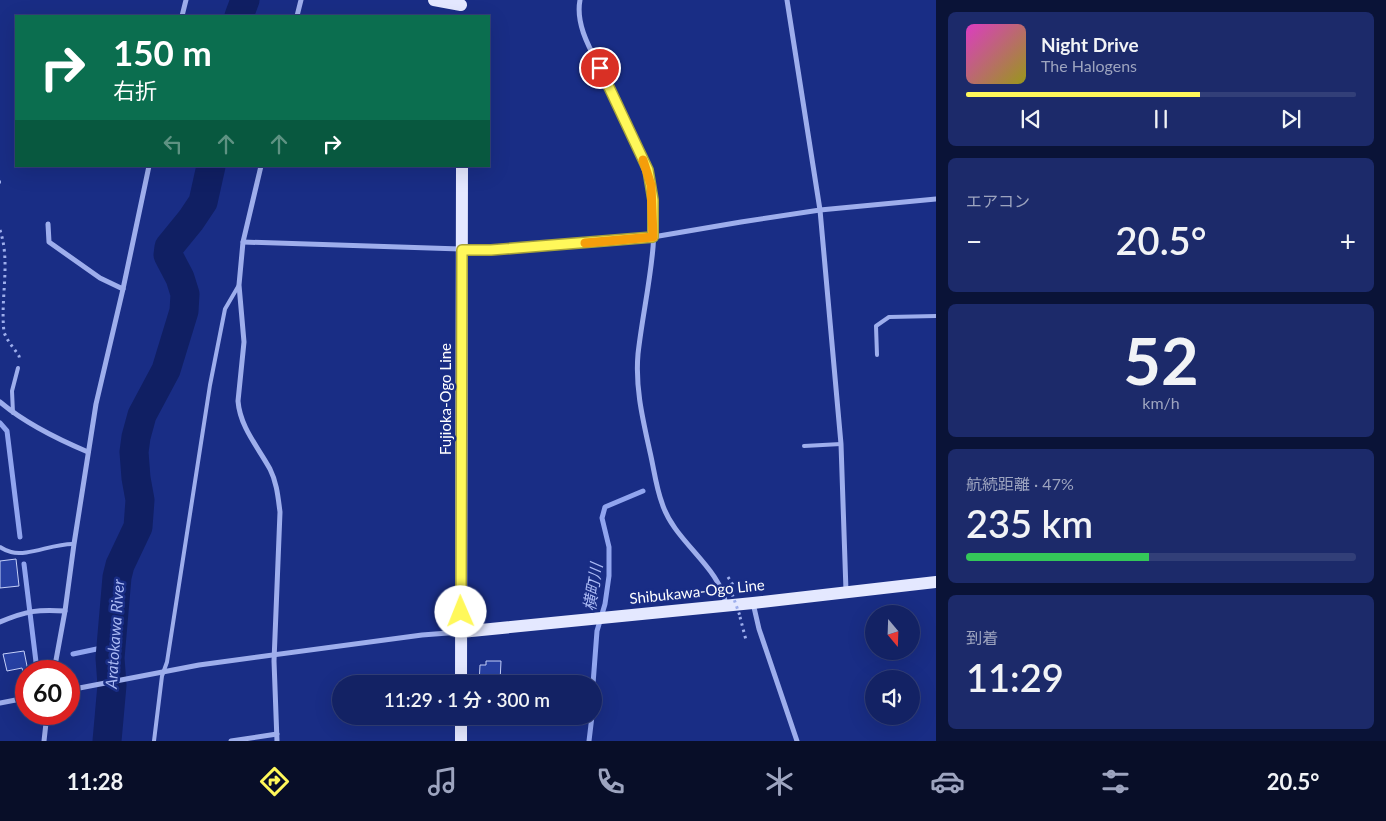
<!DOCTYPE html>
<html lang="ja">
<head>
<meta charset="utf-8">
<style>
	:root { --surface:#132264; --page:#1c2a6a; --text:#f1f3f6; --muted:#9da4bf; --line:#323f78; --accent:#fff85a }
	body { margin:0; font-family:Lato,"Noto Sans JP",sans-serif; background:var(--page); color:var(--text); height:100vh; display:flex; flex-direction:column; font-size:19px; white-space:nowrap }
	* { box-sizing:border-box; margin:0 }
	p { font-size:16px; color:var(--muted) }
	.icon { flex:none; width:28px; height:28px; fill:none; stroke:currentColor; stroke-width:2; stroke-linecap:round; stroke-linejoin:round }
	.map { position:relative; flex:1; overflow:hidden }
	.side { display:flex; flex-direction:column; gap:12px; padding:12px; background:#0a1337; width:450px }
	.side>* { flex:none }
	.top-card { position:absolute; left:15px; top:15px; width:475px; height:152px; border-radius:0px; box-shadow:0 5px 20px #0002,0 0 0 1px var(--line); background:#0b6e4f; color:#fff; overflow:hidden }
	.needle { width:32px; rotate:161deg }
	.controls { position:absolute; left:865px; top:605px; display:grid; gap:10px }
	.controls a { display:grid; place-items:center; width:55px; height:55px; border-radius:50%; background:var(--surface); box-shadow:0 5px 20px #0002,0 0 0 1px var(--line); font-size:25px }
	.speed { position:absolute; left:15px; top:660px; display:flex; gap:10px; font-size:25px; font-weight:700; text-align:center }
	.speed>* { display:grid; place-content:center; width:65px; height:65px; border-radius:50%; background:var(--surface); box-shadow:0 5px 20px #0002,0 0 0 1px var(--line); line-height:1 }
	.speed .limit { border:8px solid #d22; background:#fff; color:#111 }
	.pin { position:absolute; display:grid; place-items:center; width:42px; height:42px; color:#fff; margin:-21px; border:2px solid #fff; border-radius:50%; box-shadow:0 1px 5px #0007 }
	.me { position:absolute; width:55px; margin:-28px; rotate:359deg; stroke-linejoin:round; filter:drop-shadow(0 0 4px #0008) }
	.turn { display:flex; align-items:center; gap:18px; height:105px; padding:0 15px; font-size:22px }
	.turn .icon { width:65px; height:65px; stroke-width:2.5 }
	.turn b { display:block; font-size:35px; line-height:42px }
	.lanes { display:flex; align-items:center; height:48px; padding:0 15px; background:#0003; justify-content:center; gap:25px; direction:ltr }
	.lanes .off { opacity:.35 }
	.big { font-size:38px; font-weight:600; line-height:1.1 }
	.side .tile { flex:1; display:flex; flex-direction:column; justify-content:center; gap:8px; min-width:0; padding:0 18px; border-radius:8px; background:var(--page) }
	.side .dial { align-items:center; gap:0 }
	.dial b { font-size:65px; line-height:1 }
	.song { display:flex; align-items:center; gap:15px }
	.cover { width:60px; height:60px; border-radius:8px; background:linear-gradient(135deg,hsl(310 70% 55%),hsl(60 70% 35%)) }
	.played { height:5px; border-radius:2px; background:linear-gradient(90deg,var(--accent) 60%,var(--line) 60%) }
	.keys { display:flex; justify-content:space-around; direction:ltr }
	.heat { display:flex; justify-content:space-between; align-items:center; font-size:28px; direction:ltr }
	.charge { height:8px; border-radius:4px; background:linear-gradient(90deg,#34c759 47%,var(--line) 0) }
	.trip { position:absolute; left:332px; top:675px; width:270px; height:50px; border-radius:25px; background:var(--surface); box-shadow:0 5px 20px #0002,0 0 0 1px var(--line); font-weight:600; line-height:50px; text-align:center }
	.dock { display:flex; height:80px; justify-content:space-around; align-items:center; background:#080e28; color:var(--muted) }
	.dock .icon { width:35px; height:35px }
	.dock .active { color:var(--accent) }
	.dock b { font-size:22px; color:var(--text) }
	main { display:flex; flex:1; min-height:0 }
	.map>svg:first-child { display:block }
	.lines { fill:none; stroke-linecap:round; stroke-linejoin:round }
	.stream { stroke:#91a5ef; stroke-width:5 }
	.river { stroke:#101f63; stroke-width:29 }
	.building { fill:#2740a3; stroke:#c4cff9 }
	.path { stroke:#9eaeec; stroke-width:3; stroke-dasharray:2.5 4; stroke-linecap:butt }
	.service { stroke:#9eaeec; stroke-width:4 }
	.minor { stroke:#9eaeec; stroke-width:5 }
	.primary { stroke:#e4e8ff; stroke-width:12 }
	.path-bridge { stroke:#9eaeec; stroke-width:3; stroke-dasharray:2.5 4; stroke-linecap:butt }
	.route-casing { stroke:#a6a13a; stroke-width:12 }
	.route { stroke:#fff85a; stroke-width:9 }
	.slow { stroke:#f59e0b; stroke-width:9 }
	.labels { text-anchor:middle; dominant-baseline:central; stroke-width:5; stroke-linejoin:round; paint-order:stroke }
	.street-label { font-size:15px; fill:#fff; stroke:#192d85 }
	.water-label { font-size:16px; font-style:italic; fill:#aab9f4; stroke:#192d85 }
</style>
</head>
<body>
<main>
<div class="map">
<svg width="936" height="741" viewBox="0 0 936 741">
	<rect width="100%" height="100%" fill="#192d85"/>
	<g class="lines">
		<g class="stream">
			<path d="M 0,423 L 7,431 L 20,537"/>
			<path d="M 24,564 L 36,662 L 36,671"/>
			<path d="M 73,654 L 111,646"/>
			<path d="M 593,684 L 597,631 L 605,604 L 609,576 L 609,547 L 602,518 L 605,507 L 643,491"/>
			<path d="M 589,741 L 592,716"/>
		</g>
		<g class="river">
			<path d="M 239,16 L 245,0"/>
			<path d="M 107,741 L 112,685 L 110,658 L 117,577 L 120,565 L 138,527 L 140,500 L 136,478 L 134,452 L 136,437 L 142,415 L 166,370 L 184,311 L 185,294 L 180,278 L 168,255 L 169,247 L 191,220 L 203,202 L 211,166"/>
		</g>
	</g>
	<g class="building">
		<path d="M 16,559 L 19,586 L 0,588 L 0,561 Z"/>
		<path d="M 24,651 L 28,671 L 23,672 L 22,668 L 7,671 L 3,654 Z"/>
		<path d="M 486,661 L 501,661 L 500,682 L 507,681 L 507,684 L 479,684 L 480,665 L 486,665 Z"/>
	</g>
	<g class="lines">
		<g class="path">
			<path d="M 0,182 L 1,182"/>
			<path d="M 0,230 C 11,263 0,298 4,332 C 7,341 14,348 19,356 L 20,360"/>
			<path d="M 728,577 L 733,585"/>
			<path d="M 740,617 L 746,640"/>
		</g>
		<g class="service">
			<path d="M 877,355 L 876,326 L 889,317 L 936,316"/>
			<path d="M 13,413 L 12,391 L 18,368"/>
			<path d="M 804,446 L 841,444"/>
			<path d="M 0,547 C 3,549 7,551 11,552 C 27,557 54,543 74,544"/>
			<path d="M 154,741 L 162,676 L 167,662 L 210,385 L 225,309 L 239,285"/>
		</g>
		<g class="minor">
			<path d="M 580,0 C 575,26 592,52 603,74 C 615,97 625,120 636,143 C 642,157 649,170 651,185 C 661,242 644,299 638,354 C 635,388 643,420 650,452 C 654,469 656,487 662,503 C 674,542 720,566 726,605"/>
			<path d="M 787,0 L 820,210 L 841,444 L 846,591"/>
			<path d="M 182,16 L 186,0"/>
			<path d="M 297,16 L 301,0"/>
			<path d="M 261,166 L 243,242 L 239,285 L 244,342 L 238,401 C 240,427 258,447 270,469 C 277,483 278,497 280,512 L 274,661 L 277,741"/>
			<path d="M 48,224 L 49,242 L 100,278 L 123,289"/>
			<path d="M 243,242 L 491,250 L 653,237 L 741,222 L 820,210 L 936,199"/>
			<path d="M 0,402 C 26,424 57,439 88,452"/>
			<path d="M 753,603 L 759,629 L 797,741"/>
			<path d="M 0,622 C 26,611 38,609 65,611"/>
			<path d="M 54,671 L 65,611 L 74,544 L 96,404 L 123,289 L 149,166"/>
			<path d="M 69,690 L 199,665 L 422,635 L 461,632"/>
			<path d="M 0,703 L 26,698"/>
			<path d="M 44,741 L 47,714"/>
			<path d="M 231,741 L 277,734"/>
		</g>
		<g class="primary">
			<path d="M 434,0 L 461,5"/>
			<path d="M 461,632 L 753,603 L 936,582"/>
			<path d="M 461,684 L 462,166"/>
			<path d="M 461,741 L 461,716"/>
		</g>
		<path class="path-bridge" d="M 730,588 L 740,616"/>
	</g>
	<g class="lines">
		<defs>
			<path id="route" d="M 461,612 L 462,250 L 491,250 L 653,237 L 653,200 L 648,170 L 600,68"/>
		</defs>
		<use href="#route" class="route-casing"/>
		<use href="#route" class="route"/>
		<path class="slow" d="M 585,243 L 653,237 L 651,185 L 643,160"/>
	</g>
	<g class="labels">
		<g class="street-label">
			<text transform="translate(445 399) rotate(-90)">Fujioka-Ogo Line</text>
			<text transform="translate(697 591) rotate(-6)">Shibukawa-Ogo Line</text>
		</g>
		<g class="water-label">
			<text transform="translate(592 587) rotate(-81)">横町川</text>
			<text transform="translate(114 634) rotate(-86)">Aratokawa River</text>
		</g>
	</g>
</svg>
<div class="controls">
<a><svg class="needle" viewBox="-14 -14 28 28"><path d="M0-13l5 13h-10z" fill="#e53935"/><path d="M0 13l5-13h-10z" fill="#9da4bf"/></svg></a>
<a><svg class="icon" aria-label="sound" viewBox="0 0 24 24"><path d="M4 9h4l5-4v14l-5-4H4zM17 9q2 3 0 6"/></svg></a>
</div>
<div class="speed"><div class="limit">60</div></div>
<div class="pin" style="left:600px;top:68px;background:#d93025"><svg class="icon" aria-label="arrive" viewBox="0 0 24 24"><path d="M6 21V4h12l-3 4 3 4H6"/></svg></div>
<svg class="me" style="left:461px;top:612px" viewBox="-20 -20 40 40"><circle r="19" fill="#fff"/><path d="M0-13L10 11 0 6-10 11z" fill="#fff85a"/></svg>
<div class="trip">11:29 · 1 分 · 300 m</div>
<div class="top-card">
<div class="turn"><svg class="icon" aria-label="right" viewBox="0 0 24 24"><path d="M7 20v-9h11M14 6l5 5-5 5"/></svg><div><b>150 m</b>右折</div></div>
<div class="lanes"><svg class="icon off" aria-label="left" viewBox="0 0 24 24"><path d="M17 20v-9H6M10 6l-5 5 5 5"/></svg><svg class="icon off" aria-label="ahead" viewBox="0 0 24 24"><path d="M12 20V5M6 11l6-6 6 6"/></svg><svg class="icon off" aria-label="ahead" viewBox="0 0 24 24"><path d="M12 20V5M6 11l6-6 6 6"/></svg><svg class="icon" aria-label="right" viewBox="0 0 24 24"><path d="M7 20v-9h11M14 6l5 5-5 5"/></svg></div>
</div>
</div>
<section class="side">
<div class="tile">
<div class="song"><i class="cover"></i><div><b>Night Drive</b><p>The Halogens</p></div></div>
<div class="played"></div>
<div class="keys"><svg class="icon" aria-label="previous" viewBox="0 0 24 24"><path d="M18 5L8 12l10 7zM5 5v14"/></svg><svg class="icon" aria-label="pause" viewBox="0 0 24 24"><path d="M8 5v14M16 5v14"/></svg><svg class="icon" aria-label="next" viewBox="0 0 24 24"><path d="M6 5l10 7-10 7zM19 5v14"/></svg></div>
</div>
<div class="tile"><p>エアコン</p>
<div class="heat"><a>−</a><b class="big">20.5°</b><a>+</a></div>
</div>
<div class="tile dial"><b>52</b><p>km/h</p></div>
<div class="tile"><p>航続距離 · 47%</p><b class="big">235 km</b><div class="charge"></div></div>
<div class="tile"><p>到着</p><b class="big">11:29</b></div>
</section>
</main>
<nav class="dock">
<b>11:28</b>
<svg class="icon active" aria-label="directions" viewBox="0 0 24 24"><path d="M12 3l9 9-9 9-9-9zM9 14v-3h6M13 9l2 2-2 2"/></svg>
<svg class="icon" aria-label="music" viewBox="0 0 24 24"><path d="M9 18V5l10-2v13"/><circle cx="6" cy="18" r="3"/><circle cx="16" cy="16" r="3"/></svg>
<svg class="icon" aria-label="phone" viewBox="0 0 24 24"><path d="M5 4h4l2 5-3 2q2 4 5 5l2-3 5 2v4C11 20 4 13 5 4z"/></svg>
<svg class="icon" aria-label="climate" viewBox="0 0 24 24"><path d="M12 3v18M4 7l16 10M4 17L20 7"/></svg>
<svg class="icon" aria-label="car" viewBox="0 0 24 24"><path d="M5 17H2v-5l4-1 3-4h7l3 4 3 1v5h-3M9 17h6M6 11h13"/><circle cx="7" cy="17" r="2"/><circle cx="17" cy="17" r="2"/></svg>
<svg class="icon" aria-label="filters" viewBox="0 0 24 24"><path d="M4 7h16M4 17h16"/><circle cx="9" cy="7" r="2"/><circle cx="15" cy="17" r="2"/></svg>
<b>20.5°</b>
</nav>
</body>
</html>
